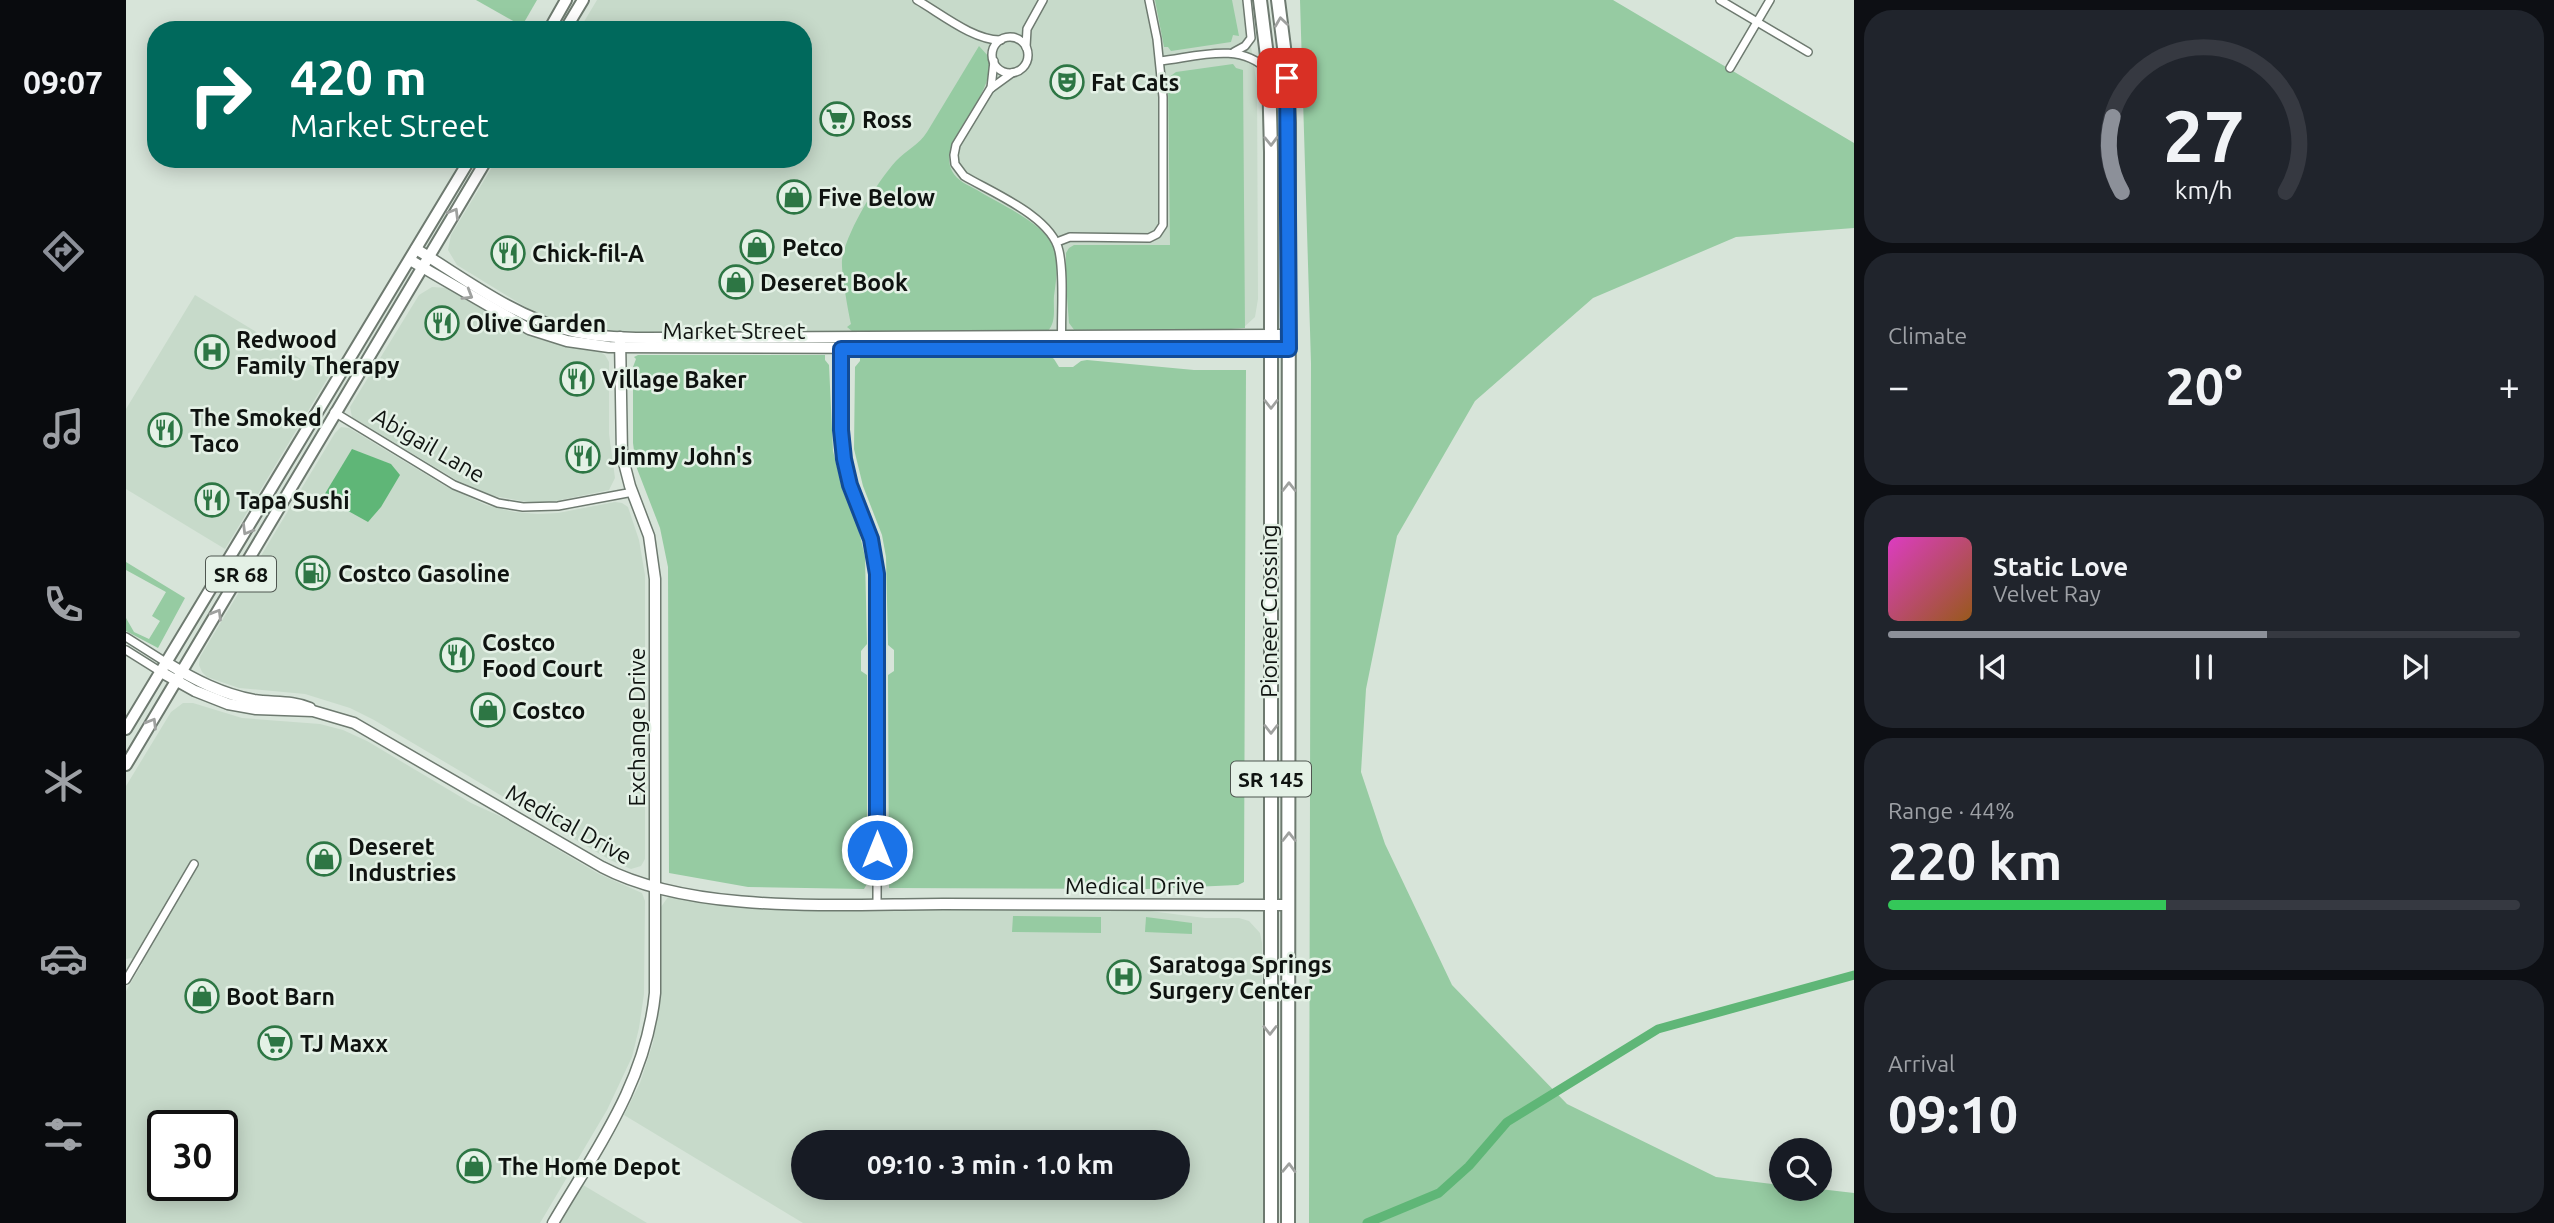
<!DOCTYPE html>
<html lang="en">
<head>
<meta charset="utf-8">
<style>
	:root { --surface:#171b24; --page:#20242c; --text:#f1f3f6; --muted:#9ea1a6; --line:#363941; --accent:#8c9099 }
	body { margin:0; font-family:Ubuntu,sans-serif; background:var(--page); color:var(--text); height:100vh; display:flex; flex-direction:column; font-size:26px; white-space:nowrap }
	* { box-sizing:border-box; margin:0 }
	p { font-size:23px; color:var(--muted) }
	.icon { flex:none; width:38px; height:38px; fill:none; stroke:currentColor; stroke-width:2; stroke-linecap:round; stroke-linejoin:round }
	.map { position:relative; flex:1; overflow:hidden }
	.drawer { display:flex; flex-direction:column; gap:10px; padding:10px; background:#0d0f14; width:700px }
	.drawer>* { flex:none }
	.top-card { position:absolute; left:21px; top:21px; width:665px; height:147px; border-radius:28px; box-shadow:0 4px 18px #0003; background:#00695c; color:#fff; overflow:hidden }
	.fabs { position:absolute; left:1643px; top:1138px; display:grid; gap:14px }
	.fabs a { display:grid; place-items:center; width:63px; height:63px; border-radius:50%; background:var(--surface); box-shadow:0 4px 18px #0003; font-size:35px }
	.speed { position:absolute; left:21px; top:1110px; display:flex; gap:14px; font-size:35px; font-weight:700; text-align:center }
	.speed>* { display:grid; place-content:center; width:91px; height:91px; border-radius:50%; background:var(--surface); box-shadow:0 4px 18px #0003; line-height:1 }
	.speed .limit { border:4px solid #111; border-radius:10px; background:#fff; color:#111 }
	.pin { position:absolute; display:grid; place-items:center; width:60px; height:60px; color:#fff; margin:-30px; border-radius:14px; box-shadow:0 4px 10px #0006 }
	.me { position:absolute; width:77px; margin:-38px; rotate:0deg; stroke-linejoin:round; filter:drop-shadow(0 0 5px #0008) }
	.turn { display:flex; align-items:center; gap:24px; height:147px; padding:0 28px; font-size:32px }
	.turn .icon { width:91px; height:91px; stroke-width:2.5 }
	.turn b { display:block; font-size:49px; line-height:60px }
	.big { font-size:52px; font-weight:700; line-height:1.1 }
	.drawer .tile { flex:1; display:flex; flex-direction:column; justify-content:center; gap:10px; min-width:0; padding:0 24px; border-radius:28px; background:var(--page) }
	.drawer .dial { align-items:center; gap:0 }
	.dial svg { height:182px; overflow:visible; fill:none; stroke:var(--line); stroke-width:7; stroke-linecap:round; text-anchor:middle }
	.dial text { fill:var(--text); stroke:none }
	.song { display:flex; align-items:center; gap:21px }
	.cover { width:84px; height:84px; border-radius:10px; background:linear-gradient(135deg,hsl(310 70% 55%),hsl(30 70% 35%)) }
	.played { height:7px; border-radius:4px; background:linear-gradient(90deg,var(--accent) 60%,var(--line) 60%) }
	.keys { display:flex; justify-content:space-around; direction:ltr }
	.heat { display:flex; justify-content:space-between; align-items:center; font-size:38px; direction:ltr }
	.charge { height:10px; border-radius:5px; background:linear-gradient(90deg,#34c759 44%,var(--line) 0) }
	.trip { position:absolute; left:665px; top:1130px; width:399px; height:70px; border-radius:35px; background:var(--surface); box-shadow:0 4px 18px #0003; font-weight:700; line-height:70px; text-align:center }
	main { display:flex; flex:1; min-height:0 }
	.dock { display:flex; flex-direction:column; width:126px; justify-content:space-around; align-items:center; background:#090b0e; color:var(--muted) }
	.dock .icon { width:49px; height:49px }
	.dock .on { color:var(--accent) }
	.dock b { font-size:32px; color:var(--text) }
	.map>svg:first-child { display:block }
	.built { fill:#c7daca; fill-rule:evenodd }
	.green { fill:#96cba2 }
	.water { fill:#5fb677 }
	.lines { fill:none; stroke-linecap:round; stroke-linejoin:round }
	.canal { stroke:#5fb677; stroke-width:9 }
	.street-casing { stroke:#6e7a70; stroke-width:10 }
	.secondary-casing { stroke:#6e7a70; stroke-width:13 }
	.primary-casing { stroke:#6e7a70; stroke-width:14 }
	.highway-casing { stroke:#6e7a70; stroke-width:16 }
	.street { stroke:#fff; stroke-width:7 }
	.secondary { stroke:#fff; stroke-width:10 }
	.primary { stroke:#fff; stroke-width:10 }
	.highway { stroke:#fff; stroke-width:12 }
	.oneway { stroke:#9fa19f }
	.route-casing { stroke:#114b97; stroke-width:18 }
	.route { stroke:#1a73e8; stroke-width:12 }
	.labels { text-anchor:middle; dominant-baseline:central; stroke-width:5; stroke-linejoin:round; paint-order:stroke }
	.shield { fill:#e4f1e6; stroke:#4f5650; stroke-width:2 }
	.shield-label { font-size:21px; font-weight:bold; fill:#0f1310 }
	.poi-label { font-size:23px; font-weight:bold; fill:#0f1310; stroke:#e4f1e6; text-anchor:start }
	.street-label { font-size:23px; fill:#0f1310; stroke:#e4f1e6 }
</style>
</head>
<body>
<main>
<nav class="dock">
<b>09:07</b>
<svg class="icon on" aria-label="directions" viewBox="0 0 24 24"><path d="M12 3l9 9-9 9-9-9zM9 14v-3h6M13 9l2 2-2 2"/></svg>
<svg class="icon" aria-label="music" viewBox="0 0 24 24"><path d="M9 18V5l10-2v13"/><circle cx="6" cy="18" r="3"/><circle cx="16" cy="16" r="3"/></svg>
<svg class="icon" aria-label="phone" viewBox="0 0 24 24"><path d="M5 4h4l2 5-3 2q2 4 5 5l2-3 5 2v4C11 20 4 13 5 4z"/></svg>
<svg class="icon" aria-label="climate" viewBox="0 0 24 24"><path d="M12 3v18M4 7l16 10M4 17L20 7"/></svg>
<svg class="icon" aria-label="car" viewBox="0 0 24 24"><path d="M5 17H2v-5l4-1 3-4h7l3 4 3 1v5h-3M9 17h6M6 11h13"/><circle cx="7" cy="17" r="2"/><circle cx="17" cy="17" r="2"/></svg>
<svg class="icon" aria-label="filters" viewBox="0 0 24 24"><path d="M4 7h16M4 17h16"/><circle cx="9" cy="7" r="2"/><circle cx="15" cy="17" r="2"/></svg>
</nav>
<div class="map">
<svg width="1728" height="1223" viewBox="0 0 1728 1223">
	<rect width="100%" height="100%" fill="#d7e4d9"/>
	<g class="built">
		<path d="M 471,0 L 1118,0 L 1131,86 L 1132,299 L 1129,317 L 1117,328 L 1042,332 L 508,332 L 469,331 L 444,326 L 414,316 L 331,265 L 322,250 L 325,235 L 371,159 L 677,159 L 677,30 L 453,30 Z"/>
		<path d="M 306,287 L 322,288 L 381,325 L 413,339 L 441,347 L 474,352 L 479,355 L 483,362 L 483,434 L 489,478 L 483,490 L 425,502 L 402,502 L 368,496 L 332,481 L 226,417 L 224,407 L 293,295 Z"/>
		<path d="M 69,295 L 203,376 L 99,549 L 0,489 L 0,409 Z"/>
		<path d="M 215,427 L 223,428 L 319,486 L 360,505 L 388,512 L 412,514 L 432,513 L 489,502 L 496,503 L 502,507 L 513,540 L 519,575 L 519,859 L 515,866 L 505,869 L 484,860 L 248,720 L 224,708 L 179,694 L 113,688 L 81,677 L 76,672 L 73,665 L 74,657 L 209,433 Z"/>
		<path d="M 57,703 L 67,703 L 116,718 L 194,724 L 217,730 L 241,741 L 345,803 L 378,818 L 473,874 L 516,893 L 519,901 L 518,994 L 513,1028 L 506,1057 L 481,1110 L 414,1223 L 0,1223 L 0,991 L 16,964 L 5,958 L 0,959 L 0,786 L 45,712 ZM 37,1125 L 96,1125 L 96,1185 L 37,1185 Z"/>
		<path d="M 542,897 L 646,910 L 1016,910 L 1079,918 L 1113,918 L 1123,921 L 1134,933 L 1136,943 L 1137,1223 L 677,1223 L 498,1115 L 514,1083 L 527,1043 L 535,991 L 535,907 ZM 677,1143 L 1052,1143 L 1052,1188 L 677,1188 Z"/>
		<path d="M 457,1185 L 521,1223 L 434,1223 Z"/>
	</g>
	<g class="green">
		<path d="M 350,0 L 411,0 L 396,26 Z"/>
		<path d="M 1029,0 L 1106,0 L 1113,36 L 1107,35 L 1105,42 L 1045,51 L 1042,47 L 1038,47 Z"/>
		<path d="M 1174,0 L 1487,0 L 1728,143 L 1728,228 L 1610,237 L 1467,298 L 1349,401 L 1271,536 L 1240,689 L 1235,772 L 1259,844 L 1326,985 L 1441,1104 L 1590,1177 L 1655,1185 L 1656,1188 L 1685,1188 L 1728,1193 L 1728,1223 L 1183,1223 L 1185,363 Z"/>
		<path d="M 853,46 L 863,57 C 871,97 810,140 826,171 C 831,181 842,185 851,190 C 873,204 919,223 928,248 C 933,263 930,281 928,296 C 927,309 931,322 921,332 L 727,332 L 721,327 L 725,324 C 722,310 715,272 716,260 C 720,232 751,182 770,161 C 780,150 793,145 801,132 Z"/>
		<path d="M 1107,64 L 1110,68 L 1117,70 L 1119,328 L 1063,332 L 949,331 L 943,323 L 940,283 L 940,253 L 943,248 L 948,245 L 1044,245 L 1042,78 L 1050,72 Z"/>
		<path d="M 512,355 L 699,355 L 699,360 L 703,365 L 707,451 L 717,491 L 732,527 L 739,557 L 741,644 L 735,651 L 735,671 L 741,675 L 741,884 L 738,889 L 622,887 L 543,873 L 542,567 L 534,528 L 510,466 L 507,443 L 507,367 L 510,359 L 508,357 Z"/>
		<path d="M 734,355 L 923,355 L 928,359 L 933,367 L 947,367 L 955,361 L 961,360 L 1068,370 L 1120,370 L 1118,882 L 1112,885 L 1021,889 L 763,888 L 762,675 L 768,671 L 768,650 L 762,645 L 760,557 L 756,535 L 737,486 L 728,449 L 729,367 L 734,361 Z"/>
		<path d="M 0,562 L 59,598 L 32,648 L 0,631 L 0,618 L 8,632 L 23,639 L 34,621 L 26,616 L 40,592 L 0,570 Z"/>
		<path d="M 887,916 L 975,917 L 975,933 L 886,932 Z"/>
		<path d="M 1020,917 L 1066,923 L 1066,934 L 1019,932 Z"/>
	</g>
	<path class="water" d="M 226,449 L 265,464 L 274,475 L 255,507 L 242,522 L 197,497 Z"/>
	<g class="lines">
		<path class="canal" d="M 1241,1223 L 1313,1193 L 1343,1166 L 1381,1122 L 1532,1029 L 1728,975"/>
		<defs>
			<g id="street">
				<path d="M 791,0 C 814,13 848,41 875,40"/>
				<path d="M 1594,0 L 1682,52"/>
				<circle cx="884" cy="55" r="18"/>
				<path d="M 900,47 L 901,29 L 917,0"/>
				<path d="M 1108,52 L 1119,46 L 1125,38 L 1121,0"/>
				<path d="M 1034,61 C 1070,57 1115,41 1142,71"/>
				<path d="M 1604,68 L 1644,0"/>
				<path d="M 886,73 L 864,89 L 830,145 L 828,155 L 829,164 L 838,176 C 867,193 926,217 933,251 C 939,278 934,320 936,349"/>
				<path d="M 865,88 L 868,61"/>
				<path d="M 931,242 L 944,237 L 1023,238 L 1031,234 L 1037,225 L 1037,97 L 1031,39 L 1023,0"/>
				<path d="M 713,337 L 715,349 L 715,430 L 718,459 L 725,485 L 745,539 L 752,586 L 751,904"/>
				<path d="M 208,412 L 328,485 L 372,503 L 397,507 L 432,506 L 507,492"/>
				<path d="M 0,637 L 41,663"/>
				<path d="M 0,650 L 35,672"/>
				<path d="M 0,980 L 68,864"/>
			</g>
			<g id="secondary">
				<path d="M 290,249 C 338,278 387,316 442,330 C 468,337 495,338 522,338 L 1163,335"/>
				<path d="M 284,260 L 403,329 L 441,341 L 483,347 L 1163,349"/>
				<path d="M 41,663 C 69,680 96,694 128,700 C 147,703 166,700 184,708"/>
				<path d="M 35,672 L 69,691 L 102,704 L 130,709 L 187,711 L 228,723 L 476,867 C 567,915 716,904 817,904 C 933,904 1048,904 1163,905"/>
				<path d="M 427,1223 C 471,1148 520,1082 529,993 L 529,579 L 523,536 L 504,486 L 496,455 L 494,337"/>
			</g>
			<g id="primary">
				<path d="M 423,30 L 440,0"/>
				<path d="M 439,30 L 457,0"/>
				<path d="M 0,729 L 344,159"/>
				<path d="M 0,765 L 361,159"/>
			</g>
			<g id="highway">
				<path d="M 1134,0 L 1143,72 L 1145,152 L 1145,1223"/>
				<path d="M 1152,0 L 1160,63 L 1163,123 L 1162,1223"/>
			</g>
		</defs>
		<use href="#street" class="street-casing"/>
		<use href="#secondary" class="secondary-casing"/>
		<use href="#primary" class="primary-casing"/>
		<use href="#highway" class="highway-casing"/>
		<use href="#street" class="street"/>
		<use href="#secondary" class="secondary"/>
		<use href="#primary" class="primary"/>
		<use href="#highway" class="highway"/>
	</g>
	<defs><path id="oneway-chevron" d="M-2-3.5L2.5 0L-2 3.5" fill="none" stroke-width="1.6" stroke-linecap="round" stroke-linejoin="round" transform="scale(1.75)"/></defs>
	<g class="oneway">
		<use href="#oneway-chevron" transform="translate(1155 22) rotate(-98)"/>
		<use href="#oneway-chevron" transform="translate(1145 141) rotate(89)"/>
		<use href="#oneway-chevron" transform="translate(328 213) rotate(-59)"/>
		<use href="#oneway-chevron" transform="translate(342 295) rotate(31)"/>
		<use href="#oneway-chevron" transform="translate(1145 404) rotate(90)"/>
		<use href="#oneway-chevron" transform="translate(1163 487) rotate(-90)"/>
		<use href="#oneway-chevron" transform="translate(121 530) rotate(121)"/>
		<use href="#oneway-chevron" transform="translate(91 614) rotate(-59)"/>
		<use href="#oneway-chevron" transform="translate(26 723) rotate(-59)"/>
		<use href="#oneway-chevron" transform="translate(1145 729) rotate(90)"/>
		<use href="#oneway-chevron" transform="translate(1163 837) rotate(-90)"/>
		<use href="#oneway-chevron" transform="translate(1144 1030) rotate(90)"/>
		<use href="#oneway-chevron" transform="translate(1163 1168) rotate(-88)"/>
	</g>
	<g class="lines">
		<defs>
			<path id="route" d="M 751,850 L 751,574 L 745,539 L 724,485 L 718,459 L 715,430 L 715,349 L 1163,349 L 1161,78"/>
		</defs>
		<use href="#route" class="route-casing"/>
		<use href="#route" class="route"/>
	</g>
	<defs>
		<symbol id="theatre-ring" viewBox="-11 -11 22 22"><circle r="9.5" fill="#e4f1e6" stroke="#2d7644" stroke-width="1.5"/><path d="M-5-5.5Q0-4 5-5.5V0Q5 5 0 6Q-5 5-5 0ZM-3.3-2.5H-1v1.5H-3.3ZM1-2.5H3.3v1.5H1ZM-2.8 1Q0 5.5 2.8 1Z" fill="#2d7644"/></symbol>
		<symbol id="supermarket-ring" viewBox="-11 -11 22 22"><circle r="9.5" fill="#e4f1e6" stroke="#2d7644" stroke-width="1.5"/><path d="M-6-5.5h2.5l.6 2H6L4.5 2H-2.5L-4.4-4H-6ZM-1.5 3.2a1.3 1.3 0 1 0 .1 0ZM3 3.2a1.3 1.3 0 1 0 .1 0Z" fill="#2d7644"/></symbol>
		<symbol id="shop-ring" viewBox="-11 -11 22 22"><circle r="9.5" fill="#e4f1e6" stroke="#2d7644" stroke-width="1.5"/><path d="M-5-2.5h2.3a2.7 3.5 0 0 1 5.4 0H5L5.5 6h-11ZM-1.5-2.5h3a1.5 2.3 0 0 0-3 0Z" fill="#2d7644"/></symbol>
		<symbol id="restaurant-ring" viewBox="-11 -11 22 22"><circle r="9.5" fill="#e4f1e6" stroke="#2d7644" stroke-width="1.5"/><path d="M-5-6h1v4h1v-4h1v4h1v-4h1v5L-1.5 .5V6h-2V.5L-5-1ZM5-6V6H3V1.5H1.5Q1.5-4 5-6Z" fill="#2d7644"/></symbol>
		<symbol id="hospital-ring" viewBox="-11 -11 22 22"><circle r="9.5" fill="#e4f1e6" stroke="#2d7644" stroke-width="1.5"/><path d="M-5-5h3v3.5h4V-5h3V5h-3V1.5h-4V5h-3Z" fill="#2d7644"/></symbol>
		<symbol id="fuel-ring" viewBox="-11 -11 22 22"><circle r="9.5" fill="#e4f1e6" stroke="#2d7644" stroke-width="1.5"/><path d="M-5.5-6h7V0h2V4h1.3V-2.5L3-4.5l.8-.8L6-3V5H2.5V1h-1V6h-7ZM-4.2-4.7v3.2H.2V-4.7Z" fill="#2d7644"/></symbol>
	</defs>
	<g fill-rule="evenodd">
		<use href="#theatre-ring" x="922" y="63" width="38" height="38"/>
		<use href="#supermarket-ring" x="692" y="100" width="38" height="38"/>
		<use href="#shop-ring" x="649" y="178" width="38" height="38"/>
		<use href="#shop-ring" x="612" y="228" width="38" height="38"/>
		<use href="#restaurant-ring" x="363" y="234" width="38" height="38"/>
		<use href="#shop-ring" x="591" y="263" width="38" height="38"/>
		<use href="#restaurant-ring" x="297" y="304" width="38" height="38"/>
		<use href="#hospital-ring" x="67" y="333" width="38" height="38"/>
		<use href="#restaurant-ring" x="432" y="360" width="38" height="38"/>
		<use href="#restaurant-ring" x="20" y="411" width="38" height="38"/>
		<use href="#restaurant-ring" x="438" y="437" width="38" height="38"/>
		<use href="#restaurant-ring" x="67" y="481" width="38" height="38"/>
		<use href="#fuel-ring" x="168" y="554" width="38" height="38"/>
		<use href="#restaurant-ring" x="312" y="636" width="38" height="38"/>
		<use href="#shop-ring" x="343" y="691" width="38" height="38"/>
		<use href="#shop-ring" x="179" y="840" width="38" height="38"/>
		<use href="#hospital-ring" x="979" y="958" width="38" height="38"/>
		<use href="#shop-ring" x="57" y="977" width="38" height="38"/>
		<use href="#supermarket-ring" x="130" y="1024" width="38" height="38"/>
		<use href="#shop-ring" x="329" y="1147" width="38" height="38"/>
	</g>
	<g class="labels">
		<g class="shield">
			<rect x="80" y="556.5" width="70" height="35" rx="5"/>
			<rect x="1105" y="761.5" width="80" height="35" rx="5"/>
		</g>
		<g class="shield-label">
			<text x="115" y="574">SR 68</text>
			<text x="1145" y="779">SR 145</text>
		</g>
		<g class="poi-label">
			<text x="965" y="82">Fat Cats</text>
			<text x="736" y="119">Ross</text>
			<text x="692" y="197">Five Below</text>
			<text x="656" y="247">Petco</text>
			<text x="406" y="253">Chick-fil-A</text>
			<text x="634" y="282">Deseret Book</text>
			<text x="340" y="323">Olive Garden</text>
			<text x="110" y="339">Redwood<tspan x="110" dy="26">Family Therapy</tspan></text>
			<text x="476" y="379">Village Baker</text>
			<text x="64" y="417">The Smoked<tspan x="64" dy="26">Taco</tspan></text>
			<text x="482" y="456">Jimmy John's</text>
			<text x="110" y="500">Tapa Sushi</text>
			<text x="212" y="573">Costco Gasoline</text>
			<text x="356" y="642">Costco<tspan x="356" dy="26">Food Court</tspan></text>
			<text x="386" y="710">Costco</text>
			<text x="222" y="846">Deseret<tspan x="222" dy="26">Industries</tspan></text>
			<text x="1023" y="964">Saratoga Springs<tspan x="1023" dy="26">Surgery Center</tspan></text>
			<text x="100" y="996">Boot Barn</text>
			<text x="174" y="1043">TJ Maxx</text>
			<text x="372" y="1166">The Home Depot</text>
		</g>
		<g class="street-label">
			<text x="608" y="330">Market Street</text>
			<text transform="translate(303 445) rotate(30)">Abigail Lane</text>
			<text transform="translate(1142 611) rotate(-90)">Pioneer Crossing</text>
			<text transform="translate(510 727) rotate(-90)">Exchange Drive</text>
			<text transform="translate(443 824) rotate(29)">Medical Drive</text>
			<text x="1009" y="885">Medical Drive</text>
		</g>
	</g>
</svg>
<div class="fabs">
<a><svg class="icon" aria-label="search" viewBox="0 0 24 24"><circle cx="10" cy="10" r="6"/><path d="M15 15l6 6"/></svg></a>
</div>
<div class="speed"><div class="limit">30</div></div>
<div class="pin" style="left:1161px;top:78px;background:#d93025"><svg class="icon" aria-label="arrive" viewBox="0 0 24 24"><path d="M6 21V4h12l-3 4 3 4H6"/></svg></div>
<svg class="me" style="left:751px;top:850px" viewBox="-20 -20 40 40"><circle r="17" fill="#1a73e8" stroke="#fff" stroke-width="3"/><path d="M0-11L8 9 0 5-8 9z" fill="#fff"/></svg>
<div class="trip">09:10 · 3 min · 1.0 km</div>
<div class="top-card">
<div class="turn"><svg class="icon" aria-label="right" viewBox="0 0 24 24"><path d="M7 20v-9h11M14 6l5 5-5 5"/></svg><div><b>420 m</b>Market Street</div></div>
</div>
</div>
<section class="drawer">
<div class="tile dial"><svg viewBox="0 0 100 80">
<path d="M14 69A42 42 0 1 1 86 69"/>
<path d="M14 69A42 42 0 0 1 10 36" stroke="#8c9099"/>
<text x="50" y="56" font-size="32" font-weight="700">27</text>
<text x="50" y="72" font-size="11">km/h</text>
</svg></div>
<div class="tile"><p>Climate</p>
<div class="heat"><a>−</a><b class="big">20°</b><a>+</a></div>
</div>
<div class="tile">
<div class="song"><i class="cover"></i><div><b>Static Love</b><p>Velvet Ray</p></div></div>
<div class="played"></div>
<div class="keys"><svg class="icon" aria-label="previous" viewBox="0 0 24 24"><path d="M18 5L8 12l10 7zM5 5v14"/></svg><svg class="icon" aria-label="pause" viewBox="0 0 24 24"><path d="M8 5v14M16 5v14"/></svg><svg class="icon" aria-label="next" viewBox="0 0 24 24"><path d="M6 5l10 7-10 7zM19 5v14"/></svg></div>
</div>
<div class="tile"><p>Range · 44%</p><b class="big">220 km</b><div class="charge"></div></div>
<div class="tile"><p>Arrival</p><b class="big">09:10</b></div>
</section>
</main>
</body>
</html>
